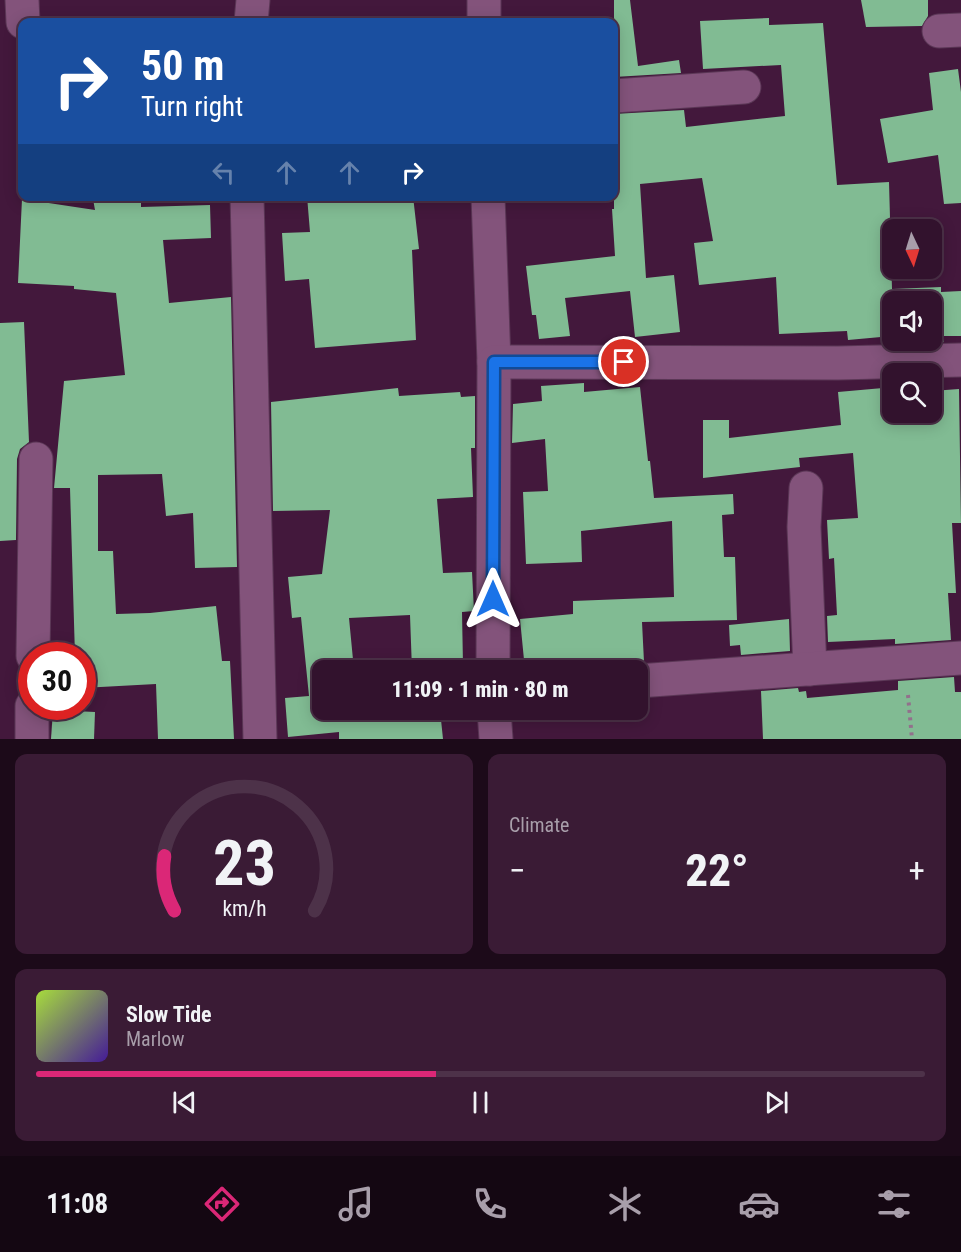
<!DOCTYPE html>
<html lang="en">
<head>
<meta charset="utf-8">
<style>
	:root { --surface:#32122d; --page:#3a1b35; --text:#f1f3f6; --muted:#a89eaa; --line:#4d3249; --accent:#db2777 }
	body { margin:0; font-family:"Roboto Condensed",sans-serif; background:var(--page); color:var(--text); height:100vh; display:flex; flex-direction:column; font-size:22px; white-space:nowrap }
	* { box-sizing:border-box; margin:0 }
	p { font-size:20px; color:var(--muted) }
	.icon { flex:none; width:33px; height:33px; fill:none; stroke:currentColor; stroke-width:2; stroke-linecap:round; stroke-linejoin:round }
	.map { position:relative; height:739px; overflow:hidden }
	.details { display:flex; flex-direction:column; gap:15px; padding:15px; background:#1c0a19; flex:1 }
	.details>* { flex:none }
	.hud { position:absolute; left:18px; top:18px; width:600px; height:183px; border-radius:12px; box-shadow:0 3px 15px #0003,0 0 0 2px var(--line); background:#1a4fa0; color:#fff; overflow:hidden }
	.needle { width:39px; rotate:176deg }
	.fabs { position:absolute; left:882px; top:219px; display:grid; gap:12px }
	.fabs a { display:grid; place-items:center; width:60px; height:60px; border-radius:12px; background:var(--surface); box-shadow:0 3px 15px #0003,0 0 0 2px var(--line); font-size:30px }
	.speed { position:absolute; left:18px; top:642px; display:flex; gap:12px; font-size:30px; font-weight:700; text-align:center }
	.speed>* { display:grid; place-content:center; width:78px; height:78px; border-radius:50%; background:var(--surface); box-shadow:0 3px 15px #0003,0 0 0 2px var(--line); line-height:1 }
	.speed .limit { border:9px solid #d22; background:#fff; color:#111 }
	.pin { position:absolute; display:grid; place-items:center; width:51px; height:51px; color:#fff; margin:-26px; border:3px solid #fff; border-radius:50%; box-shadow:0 2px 6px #0007 }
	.me { position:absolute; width:66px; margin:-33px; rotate:0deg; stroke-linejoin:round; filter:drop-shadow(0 0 4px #0008) }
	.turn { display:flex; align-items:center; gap:21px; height:126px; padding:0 24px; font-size:27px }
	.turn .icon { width:78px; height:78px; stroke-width:2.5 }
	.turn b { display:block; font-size:42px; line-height:51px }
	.lanes { display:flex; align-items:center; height:57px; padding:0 24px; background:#0003; justify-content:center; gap:30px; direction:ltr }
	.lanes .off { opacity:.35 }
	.big { font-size:45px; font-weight:800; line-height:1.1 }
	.details .widget { flex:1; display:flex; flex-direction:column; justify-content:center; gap:9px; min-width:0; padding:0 21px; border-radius:12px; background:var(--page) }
	.details .dial { align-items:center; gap:0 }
	.dial svg { height:156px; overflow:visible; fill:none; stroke:var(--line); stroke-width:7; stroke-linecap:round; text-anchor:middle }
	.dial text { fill:var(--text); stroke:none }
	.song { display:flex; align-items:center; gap:18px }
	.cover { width:72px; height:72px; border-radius:9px; background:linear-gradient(135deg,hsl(80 70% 55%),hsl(260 70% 35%)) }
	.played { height:6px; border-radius:3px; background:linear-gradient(90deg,var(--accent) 45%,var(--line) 45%) }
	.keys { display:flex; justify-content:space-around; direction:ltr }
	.heat { display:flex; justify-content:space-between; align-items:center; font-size:33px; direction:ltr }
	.details .tiles { flex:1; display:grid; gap:15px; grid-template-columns:1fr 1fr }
	.widget:last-child { grid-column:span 2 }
	.trip { position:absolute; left:312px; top:660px; width:336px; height:60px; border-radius:12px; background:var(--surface); box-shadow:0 3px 15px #0003,0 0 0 2px var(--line); font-weight:800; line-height:60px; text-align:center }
	.tabs { display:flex; height:96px; justify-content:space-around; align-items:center; background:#140712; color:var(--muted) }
	.tabs .icon { width:42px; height:42px }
	.tabs .on { color:var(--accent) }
	.tabs b { font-size:27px; color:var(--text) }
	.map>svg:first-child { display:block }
	.building { fill:#81bb93 }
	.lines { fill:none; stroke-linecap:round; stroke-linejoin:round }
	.minor-casing { stroke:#5b3756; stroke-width:35 }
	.path { stroke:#92708c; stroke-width:4; stroke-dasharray:3 4.5; stroke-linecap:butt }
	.minor { stroke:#83537b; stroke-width:33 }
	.route-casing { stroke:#114b97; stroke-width:15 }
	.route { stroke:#1a73e8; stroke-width:10 }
</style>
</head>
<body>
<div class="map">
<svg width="961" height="739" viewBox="0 0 961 739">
	<rect width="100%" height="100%" fill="#43183c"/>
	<g class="building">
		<path d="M 614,0 L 630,0 L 638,66 L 679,60 L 681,73 L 614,77 Z"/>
		<path d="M 861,0 L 928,0 L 928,16 L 922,26 L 866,27 Z"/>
		<path d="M 769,18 L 769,25 L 823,23 L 837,185 L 889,182 L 892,289 L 941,287 L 941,292 L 961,291 L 961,336 L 943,336 L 944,342 L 909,343 L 909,340 L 932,340 L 932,302 L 892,302 L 892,336 L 848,340 L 847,331 L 779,334 L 776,277 L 699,285 L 694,243 L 713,241 L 702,178 L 640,184 L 646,278 L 674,275 L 680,332 L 635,337 L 630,291 L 565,298 L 570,336 L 539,339 L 536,315 L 532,315 L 526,266 L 615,256 L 612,209 L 614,209 L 614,114 L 684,110 L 686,127 L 785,116 L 781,65 L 703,69 L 700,21 Z"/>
		<path d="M 958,69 L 961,92 L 961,203 L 944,204 L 938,155 L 888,163 L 880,119 L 933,110 L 929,73 Z"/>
		<path d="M 122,196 L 141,196 L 141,207 L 210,205 L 211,238 L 163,240 L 169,303 L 231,297 L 237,567 L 195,568 L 193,513 L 166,516 L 162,474 L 98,475 L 98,551 L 113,551 L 116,614 L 150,613 L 216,606 L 222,661 L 230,661 L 234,739 L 158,739 L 156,684 L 82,688 L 82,656 L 75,656 L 70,488 L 54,488 L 64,381 L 125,375 L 116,293 L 74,289 L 74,286 L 18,283 L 22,199 L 95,210 L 93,199 Z"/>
		<path d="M 307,196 L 413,196 L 419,249 L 412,250 L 416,340 L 315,348 L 309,279 L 285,281 L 282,233 L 310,232 Z"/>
		<path d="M 24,322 L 29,442 L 20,449 L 17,459 L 16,540 L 0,541 L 0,323 Z"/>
		<path d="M 584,383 L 584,392 L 640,387 L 648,461 L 650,461 L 654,498 L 733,494 L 734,514 L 722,515 L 724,557 L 735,557 L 737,620 L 642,622 L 644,662 L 628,665 L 623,670 L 525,670 L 520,619 L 573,614 L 573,601 L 674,597 L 672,521 L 581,531 L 582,562 L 526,564 L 523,492 L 548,491 L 545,439 L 512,443 L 513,404 L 542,401 L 541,386 Z"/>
		<path d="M 398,388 L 399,396 L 460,392 L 461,397 L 475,396 L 475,448 L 471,448 L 473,497 L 437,499 L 443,573 L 472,572 L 474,611 L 462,612 L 463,665 L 436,666 L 436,670 L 412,670 L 410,615 L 349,618 L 354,670 L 322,670 L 322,710 L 440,710 L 443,739 L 339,739 L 339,732 L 288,737 L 285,698 L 309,696 L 301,617 L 292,618 L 288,577 L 322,574 L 330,510 L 273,511 L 271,402 Z"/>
		<path d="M 883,388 L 885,412 L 932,412 L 932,391 L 959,389 L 961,523 L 952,523 L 956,593 L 948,593 L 951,640 L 895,644 L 895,639 L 828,642 L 827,616 L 837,615 L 834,558 L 829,559 L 827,520 L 858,518 L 853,453 L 799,458 L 800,467 L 703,478 L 703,420 L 729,420 L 729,438 L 841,425 L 838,392 Z"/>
		<path d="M 789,619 L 790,651 L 741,655 L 740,645 L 730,646 L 729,625 Z"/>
		<path d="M 954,677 L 955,692 L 961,692 L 961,739 L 763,739 L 761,691 L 798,688 L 799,692 L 806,691 L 807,698 L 898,690 L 898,681 Z"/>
		<path d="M 53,710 L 95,712 L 94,739 L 51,739 Z"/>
	</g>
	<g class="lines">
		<defs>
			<g id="minor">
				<path d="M 22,0 L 23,22"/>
				<path d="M 484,0 L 484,22"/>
				<path d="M 251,22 L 253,0"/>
				<path d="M 939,31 L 961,30"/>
				<path d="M 614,96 L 744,87"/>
				<path d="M 247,196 L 260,739"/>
				<path d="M 488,196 L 494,362 L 493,670"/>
				<path d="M 494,362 L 838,363 L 961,360"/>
				<path d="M 806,488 L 804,527 L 810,669"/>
				<path d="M 33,656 L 36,459"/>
				<path d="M 638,681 L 961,658"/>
				<path d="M 494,710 L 496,739"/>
				<path d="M 32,739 L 32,706"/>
			</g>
		</defs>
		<use href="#minor" class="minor-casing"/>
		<path class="path" d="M 908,695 L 912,739"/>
		<use href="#minor" class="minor"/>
	</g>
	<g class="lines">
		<defs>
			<path id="route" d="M 493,599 L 494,362 L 624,362"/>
		</defs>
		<use href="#route" class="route-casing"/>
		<use href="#route" class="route"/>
	</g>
</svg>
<div class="fabs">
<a><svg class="needle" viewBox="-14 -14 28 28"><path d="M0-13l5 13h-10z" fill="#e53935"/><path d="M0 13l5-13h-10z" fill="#a89eaa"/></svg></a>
<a><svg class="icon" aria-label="sound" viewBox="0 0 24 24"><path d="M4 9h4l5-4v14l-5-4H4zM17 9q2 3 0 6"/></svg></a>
<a><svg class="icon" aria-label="search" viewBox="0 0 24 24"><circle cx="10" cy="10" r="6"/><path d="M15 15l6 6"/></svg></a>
</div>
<div class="speed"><div class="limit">30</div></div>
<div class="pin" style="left:624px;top:362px;background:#d93025"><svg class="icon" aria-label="arrive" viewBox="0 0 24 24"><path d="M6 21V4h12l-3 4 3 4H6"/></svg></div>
<svg class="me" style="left:493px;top:599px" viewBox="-20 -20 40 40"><path d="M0-17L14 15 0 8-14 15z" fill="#1a73e8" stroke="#fff" stroke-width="4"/></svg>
<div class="trip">11:09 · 1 min · 80 m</div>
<div class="hud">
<div class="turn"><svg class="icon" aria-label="right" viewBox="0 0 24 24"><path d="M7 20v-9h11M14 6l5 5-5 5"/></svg><div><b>50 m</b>Turn right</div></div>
<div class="lanes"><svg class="icon off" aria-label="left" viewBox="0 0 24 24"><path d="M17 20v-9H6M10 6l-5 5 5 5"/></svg><svg class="icon off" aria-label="ahead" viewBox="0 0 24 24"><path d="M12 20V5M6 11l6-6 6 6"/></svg><svg class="icon off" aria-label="ahead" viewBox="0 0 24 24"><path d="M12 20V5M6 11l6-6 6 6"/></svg><svg class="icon" aria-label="right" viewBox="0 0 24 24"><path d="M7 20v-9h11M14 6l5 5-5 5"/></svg></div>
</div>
</div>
<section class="details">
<div class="tiles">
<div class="widget dial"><svg viewBox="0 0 100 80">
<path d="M14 69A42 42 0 1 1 86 69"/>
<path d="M14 69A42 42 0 0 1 9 41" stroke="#db2777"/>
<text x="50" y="56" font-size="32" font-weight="700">23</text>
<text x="50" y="72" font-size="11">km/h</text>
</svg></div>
<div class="widget"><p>Climate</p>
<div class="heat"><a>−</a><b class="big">22°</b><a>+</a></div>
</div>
<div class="widget">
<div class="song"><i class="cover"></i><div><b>Slow Tide</b><p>Marlow</p></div></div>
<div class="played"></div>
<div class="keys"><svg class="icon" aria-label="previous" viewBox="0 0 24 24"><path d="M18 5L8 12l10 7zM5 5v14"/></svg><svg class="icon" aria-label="pause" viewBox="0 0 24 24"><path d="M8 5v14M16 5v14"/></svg><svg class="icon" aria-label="next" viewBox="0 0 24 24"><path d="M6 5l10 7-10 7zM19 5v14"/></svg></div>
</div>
</div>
</section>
<nav class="tabs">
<b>11:08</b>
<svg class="icon on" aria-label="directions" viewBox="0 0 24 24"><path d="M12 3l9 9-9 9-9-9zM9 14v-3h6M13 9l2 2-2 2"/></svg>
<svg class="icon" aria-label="music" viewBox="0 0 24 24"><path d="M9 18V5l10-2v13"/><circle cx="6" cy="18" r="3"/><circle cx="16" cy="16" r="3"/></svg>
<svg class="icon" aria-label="phone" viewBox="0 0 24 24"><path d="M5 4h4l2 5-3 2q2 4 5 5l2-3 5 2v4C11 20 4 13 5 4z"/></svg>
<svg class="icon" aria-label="climate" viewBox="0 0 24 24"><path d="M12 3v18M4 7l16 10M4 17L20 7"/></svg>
<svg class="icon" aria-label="car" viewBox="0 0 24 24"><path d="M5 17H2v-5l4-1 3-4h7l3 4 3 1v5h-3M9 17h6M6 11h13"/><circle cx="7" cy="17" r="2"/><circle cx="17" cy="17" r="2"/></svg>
<svg class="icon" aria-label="filters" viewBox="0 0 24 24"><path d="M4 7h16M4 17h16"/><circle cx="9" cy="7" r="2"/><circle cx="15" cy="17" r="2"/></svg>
</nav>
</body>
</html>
